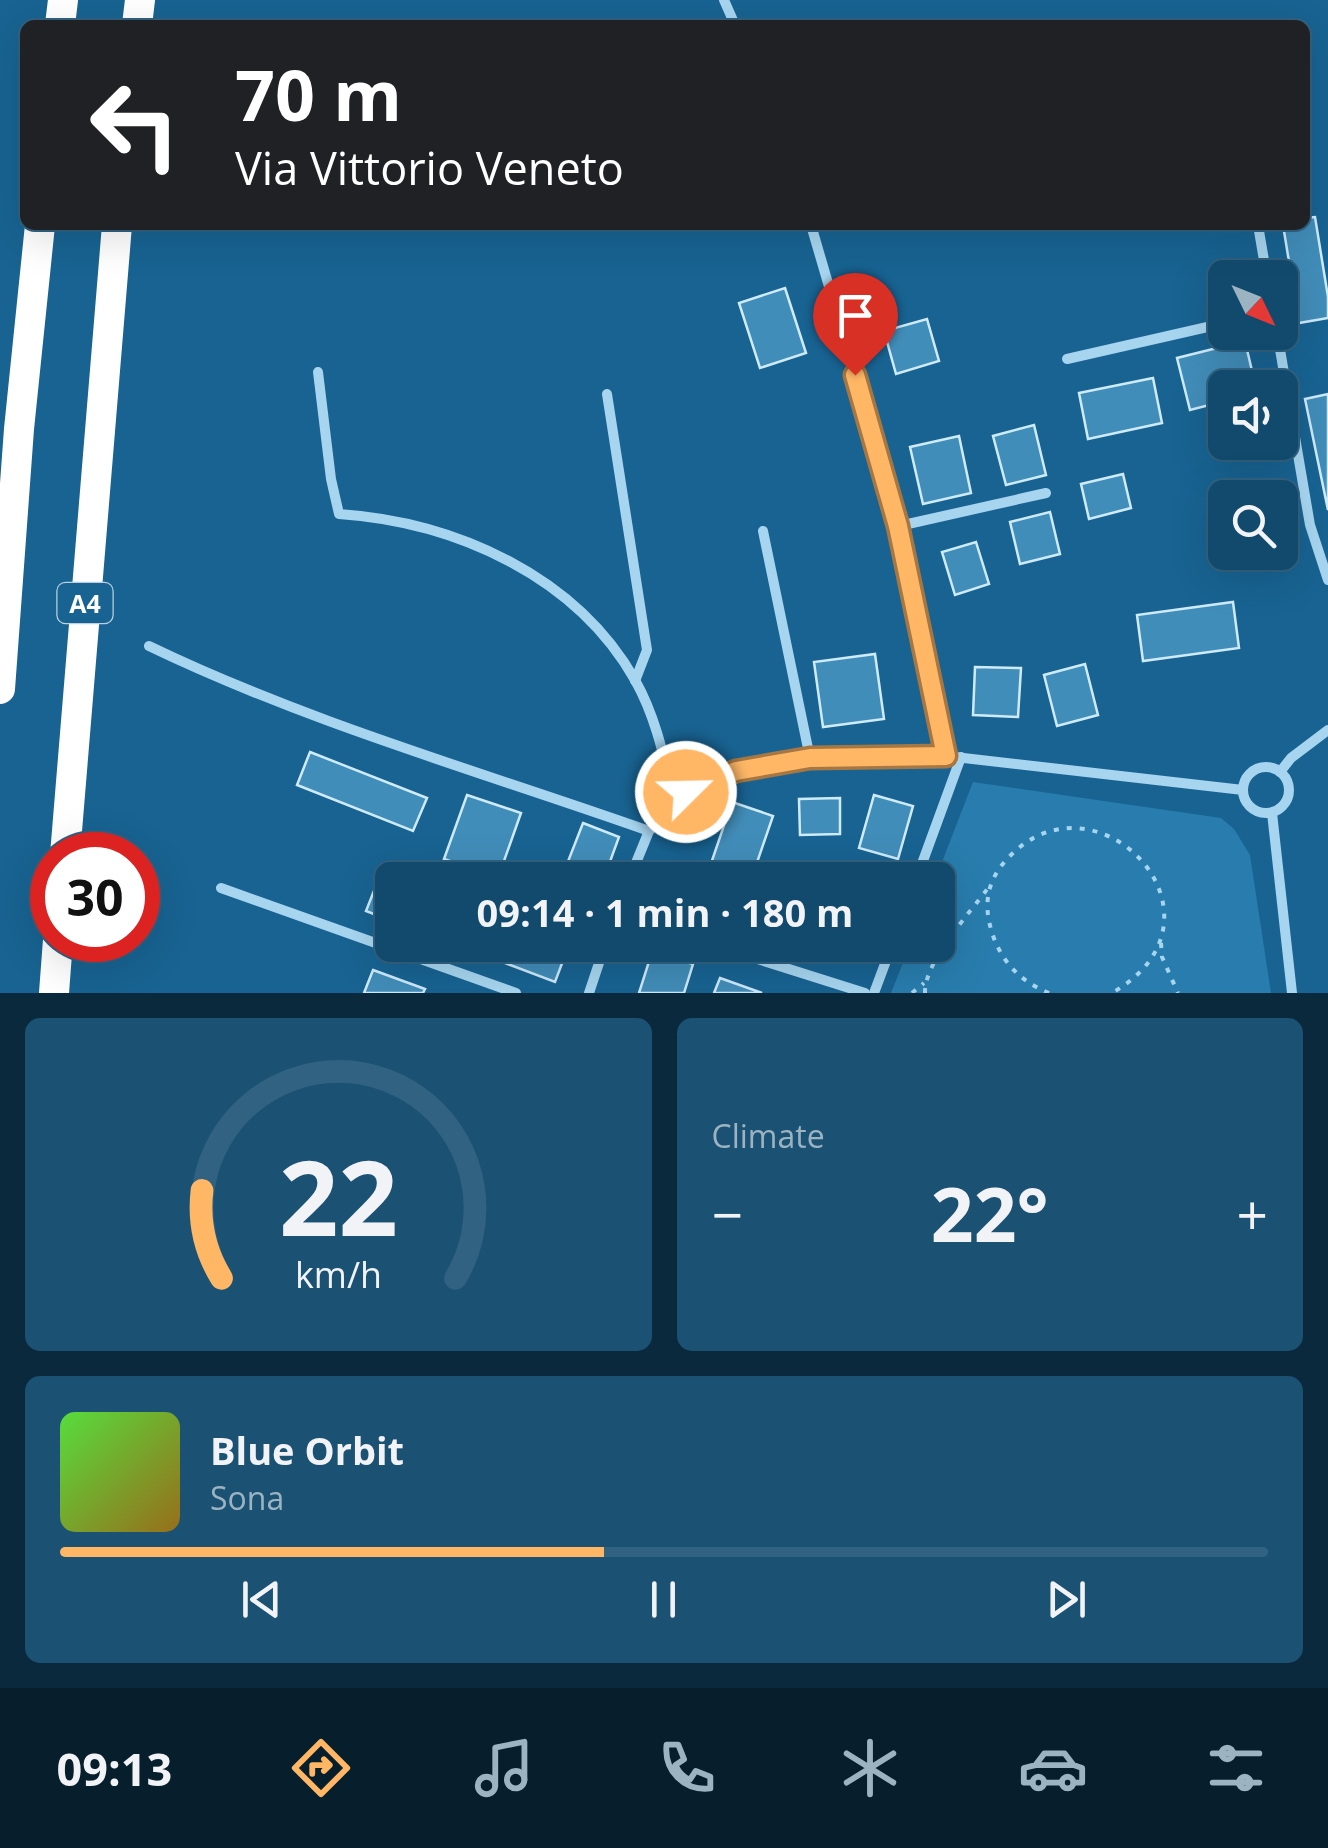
<!DOCTYPE html>
<html lang="en">
<head>
<meta charset="utf-8">
<style>
	:root { --surface:#124a6e; --page:#1b5173; --text:#f1f3f6; --muted:#9cb3c2; --line:#316281; --accent:#ffb766 }
	body { margin:0; font-family:"Open Sans",sans-serif; background:var(--page); color:var(--text); height:100vh; display:flex; flex-direction:column; font-size:38px; white-space:nowrap }
	* { box-sizing:border-box; margin:0 }
	p { font-size:32px; color:var(--muted) }
	.icon { flex:none; width:55px; height:55px; fill:none; stroke:currentColor; stroke-width:2; stroke-linecap:round; stroke-linejoin:round }
	.map { position:relative; height:993px; overflow:hidden }
	.side { display:flex; flex-direction:column; gap:25px; padding:25px; background:#0a293c; flex:1 }
	.side>* { flex:none }
	.top-card { position:absolute; left:20px; top:20px; width:1290px; height:210px; border-radius:15px; box-shadow:0 10px 40px #0002,0 0 0 2px var(--line); background:#202124; color:#fff; overflow:hidden }
	.needle { width:65px; rotate:133deg }
	.controls { position:absolute; left:1208px; top:260px; display:grid; gap:20px }
	.controls a { display:grid; place-items:center; width:90px; height:90px; border-radius:15px; background:var(--surface); box-shadow:0 10px 40px #0002,0 0 0 2px var(--line); font-size:50px }
	.speed { position:absolute; left:30px; top:832px; display:flex; gap:20px; font-size:50px; font-weight:700; text-align:center }
	.speed>* { display:grid; place-content:center; width:130px; height:130px; border-radius:50%; background:var(--surface); box-shadow:0 10px 40px #0002,0 0 0 2px var(--line); line-height:1 }
	.speed .limit { border:15px solid #d22; background:#fff; color:#111 }
	.pin { position:absolute; display:grid; place-items:center; width:85px; height:85px; color:#fff; margin:-102px -42px; border-radius:50% 50% 50% 0; rotate:-45deg; box-shadow:0 0 10px #0007 }
	.pin .icon { rotate:45deg }
	.me { position:absolute; width:110px; margin:-55px; rotate:67deg; stroke-linejoin:round; filter:drop-shadow(0 0 8px #0008) }
	.turn { display:flex; align-items:center; gap:35px; height:210px; padding:0 50px; font-size:45px }
	.turn .icon { width:130px; height:130px; stroke-width:2.5 }
	.turn b { display:block; font-size:70px; line-height:85px }
	.big { font-size:75px; font-weight:700; line-height:1.1 }
	.side .widget { flex:1; display:flex; flex-direction:column; justify-content:center; gap:15px; min-width:0; padding:0 35px; border-radius:15px; background:var(--page) }
	.side .dial { align-items:center; gap:0 }
	.dial svg { height:260px; overflow:visible; fill:none; stroke:var(--line); stroke-width:7; stroke-linecap:round; text-anchor:middle }
	.dial text { fill:var(--text); stroke:none }
	.song { display:flex; align-items:center; gap:30px }
	.cover { width:120px; height:120px; border-radius:15px; background:linear-gradient(135deg,hsl(110 70% 55%),hsl(40 70% 35%)) }
	.played { height:10px; border-radius:5px; background:linear-gradient(90deg,var(--accent) 45%,var(--line) 45%) }
	.keys { display:flex; justify-content:space-around; direction:ltr }
	.heat { display:flex; justify-content:space-between; align-items:center; font-size:55px; direction:ltr }
	.side .tiles { flex:1; display:grid; gap:25px; grid-template-columns:1fr 1fr }
	.widget:last-child { grid-column:span 2 }
	.trip { position:absolute; left:375px; top:862px; width:580px; height:100px; border-radius:15px; background:var(--surface); box-shadow:0 10px 40px #0002,0 0 0 2px var(--line); font-weight:700; line-height:100px; text-align:center }
	.tabs { display:flex; height:160px; justify-content:space-around; align-items:center; background:#071e2c; color:var(--muted) }
	.tabs .icon { width:70px; height:70px }
	.tabs .active { color:var(--accent) }
	.tabs b { font-size:45px; color:var(--text) }
	.map>svg:first-child { display:block }
	.green { fill:#287dae }
	.building { fill:#418db9; stroke:#ceebfb; stroke-width:2.5 }
	.lines { fill:none; stroke-linecap:round; stroke-linejoin:round }
	.path { stroke:#a7d5f0; stroke-width:4; stroke-dasharray:5 8; stroke-linecap:butt }
	.street { stroke:#a7d5f0; stroke-width:10 }
	.highway { stroke:#fff; stroke-width:30 }
	.route-casing { stroke:#a67742; stroke-width:25 }
	.route { stroke:#ffb766; stroke-width:18 }
	.labels { text-anchor:middle; dominant-baseline:central; stroke-width:10; stroke-linejoin:round; paint-order:stroke }
	.shield { fill:#186392; stroke:#bad0de; stroke-width:2.5 }
	.shield-label { font-size:25px; font-weight:bold; fill:#fff }
</style>
</head>
<body>
<div class="map">
<svg width="1328" height="993" viewBox="0 0 1328 993">
	<rect width="100%" height="100%" fill="#186392"/>
	<path class="green" d="M 973,782 L 1221,818 L 1234,829 L 1250,855 L 1271,993 L 891,993 L 910,945 L 938,945 L 938,880 L 935,880 Z"/>
	<g class="building">
		<path d="M 1315,217 L 1328,297 L 1328,318 L 1299,323 L 1283,225 L 1305,225 L 1305,218 Z"/>
		<path d="M 785,288 L 806,353 L 760,368 L 739,303 Z"/>
		<path d="M 927,319 L 939,361 L 896,374 L 884,331 Z"/>
		<path d="M 1245,341 L 1256,388 L 1225,388 L 1225,401 L 1190,410 L 1177,358 Z"/>
		<path d="M 1153,378 L 1162,423 L 1088,439 L 1079,393 Z"/>
		<path d="M 1328,394 L 1328,510 L 1305,399 Z"/>
		<path d="M 1034,425 L 1046,475 L 1006,485 L 993,436 Z"/>
		<path d="M 959,436 L 971,493 L 923,504 L 910,447 Z"/>
		<path d="M 1123,474 L 1131,508 L 1089,519 L 1081,484 Z"/>
		<path d="M 1050,512 L 1060,554 L 1020,564 L 1010,522 Z"/>
		<path d="M 976,542 L 989,584 L 955,595 L 942,552 Z"/>
		<path d="M 1233,602 L 1239,648 L 1143,661 L 1137,615 Z"/>
		<path d="M 875,654 L 884,719 L 823,727 L 814,662 Z"/>
		<path d="M 1085,664 L 1098,715 L 1057,726 L 1044,675 Z"/>
		<path d="M 975,667 L 1021,668 L 1018,717 L 973,715 Z"/>
		<path d="M 310,752 L 427,798 L 413,831 L 297,785 Z"/>
		<path d="M 467,795 L 521,813 L 498,878 L 444,859 Z"/>
		<path d="M 874,795 L 913,806 L 898,859 L 859,848 Z"/>
		<path d="M 840,798 L 840,834 L 800,835 L 799,799 Z"/>
		<path d="M 732,802 L 773,816 L 751,880 L 706,878 Z"/>
		<path d="M 583,823 L 619,837 L 604,878 L 567,864 Z"/>
		<path d="M 552,867 L 592,880 L 547,880 Z"/>
		<path d="M 381,873 L 401,880 L 392,880 L 392,921 L 366,911 Z"/>
		<path d="M 479,945 L 569,945 L 555,982 L 476,952 Z"/>
		<path d="M 819,945 L 865,945 L 861,957 Z"/>
		<path d="M 652,952 L 693,964 L 684,993 L 639,993 Z"/>
		<path d="M 373,970 L 425,989 L 423,993 L 364,993 Z"/>
		<path d="M 720,978 L 762,993 L 714,993 Z"/>
	</g>
	<g class="lines">
		<g class="path">
			<path d="M 1161,943 L 1162,957 L 1178,993"/>
			<path d="M 912,993 L 924,983"/>
			<path d="M 925,993 C 924,962 970,913 988,888"/>
			<path d="M 1049,993 C 1016,980 996,955 989,921 C 984,896 991,876 1008,858 C 1097,763 1243,918 1112,993"/>
		</g>
		<g class="street">
			<path d="M 724,0 L 735,25"/>
			<path d="M 811,225 L 899,526 L 946,756"/>
			<path d="M 1258,225 L 1267,278"/>
			<path d="M 1277,332 L 1310,525 L 1328,580"/>
			<path d="M 1067,359 L 1225,323"/>
			<path d="M 318,372 L 331,479 L 339,514 C 456,522 576,576 635,680 C 657,719 665,762 675,804"/>
			<path d="M 607,394 L 647,650 L 635,681"/>
			<path d="M 899,526 L 1046,493"/>
			<path d="M 763,531 L 810,758"/>
			<path d="M 149,646 C 309,723 482,772 649,831"/>
			<circle cx="1266" cy="790" r="23"/>
			<path d="M 1280,772 L 1291,758 L 1328,730"/>
			<path d="M 1272,813 L 1292,993"/>
			<path d="M 629,880 L 649,831 L 686,792 L 736,771 L 810,758 L 946,756 L 1243,790"/>
			<path d="M 916,880 L 961,757"/>
			<path d="M 221,888 L 516,993"/>
			<path d="M 713,945 L 865,993"/>
			<path d="M 589,993 L 605,945"/>
			<path d="M 874,993 L 892,945"/>
		</g>
		<g class="highway">
			<path d="M 60,25 L 63,0"/>
			<path d="M 137,25 L 140,0"/>
			<path d="M 0,689 L 19,429 L 40,225"/>
			<path d="M 65,855 L 117,225"/>
			<path d="M 54,993 L 58,940"/>
		</g>
	</g>
	<g class="lines">
		<defs>
			<path id="route" d="M 686,792 L 736,771 L 810,758 L 946,756 L 898,526 L 855,375"/>
		</defs>
		<use href="#route" class="route-casing"/>
		<use href="#route" class="route"/>
	</g>
	<g class="labels">
		<rect class="shield" x="57.5" y="583" width="55" height="40" rx="8"/>
		<g class="shield-label">
			<text x="85" y="603">A4</text>
		</g>
	</g>
</svg>
<div class="controls">
<a><svg class="needle" viewBox="-14 -14 28 28"><path d="M0-13l5 13h-10z" fill="#e53935"/><path d="M0 13l5-13h-10z" fill="#9cb3c2"/></svg></a>
<a><svg class="icon" aria-label="sound" viewBox="0 0 24 24"><path d="M4 9h4l5-4v14l-5-4H4zM17 9q2 3 0 6"/></svg></a>
<a><svg class="icon" aria-label="search" viewBox="0 0 24 24"><circle cx="10" cy="10" r="6"/><path d="M15 15l6 6"/></svg></a>
</div>
<div class="speed"><div class="limit">30</div></div>
<div class="pin" style="left:855px;top:375px;background:#d93025"><svg class="icon" aria-label="arrive" viewBox="0 0 24 24"><path d="M6 21V4h12l-3 4 3 4H6"/></svg></div>
<svg class="me" style="left:686px;top:792px" viewBox="-20 -20 40 40"><circle r="17" fill="#ffb766" stroke="#fff" stroke-width="3"/><path d="M0-11L8 9 0 5-8 9z" fill="#fff"/></svg>
<div class="trip">09:14 · 1 min · 180 m</div>
<div class="top-card">
<div class="turn"><svg class="icon" aria-label="left" viewBox="0 0 24 24"><path d="M17 20v-9H6M10 6l-5 5 5 5"/></svg><div><b>70 m</b>Via Vittorio Veneto</div></div>
</div>
</div>
<section class="side">
<div class="tiles">
<div class="widget dial"><svg viewBox="0 0 100 80">
<path d="M14 69A42 42 0 1 1 86 69"/>
<path d="M14 69A42 42 0 0 1 8 42" stroke="#ffb766"/>
<text x="50" y="56" font-size="32" font-weight="700">22</text>
<text x="50" y="72" font-size="11">km/h</text>
</svg></div>
<div class="widget"><p>Climate</p>
<div class="heat"><a>−</a><b class="big">22°</b><a>+</a></div>
</div>
<div class="widget">
<div class="song"><i class="cover"></i><div><b>Blue Orbit</b><p>Sona</p></div></div>
<div class="played"></div>
<div class="keys"><svg class="icon" aria-label="previous" viewBox="0 0 24 24"><path d="M18 5L8 12l10 7zM5 5v14"/></svg><svg class="icon" aria-label="pause" viewBox="0 0 24 24"><path d="M8 5v14M16 5v14"/></svg><svg class="icon" aria-label="next" viewBox="0 0 24 24"><path d="M6 5l10 7-10 7zM19 5v14"/></svg></div>
</div>
</div>
</section>
<nav class="tabs">
<b>09:13</b>
<svg class="icon active" aria-label="directions" viewBox="0 0 24 24"><path d="M12 3l9 9-9 9-9-9zM9 14v-3h6M13 9l2 2-2 2"/></svg>
<svg class="icon" aria-label="music" viewBox="0 0 24 24"><path d="M9 18V5l10-2v13"/><circle cx="6" cy="18" r="3"/><circle cx="16" cy="16" r="3"/></svg>
<svg class="icon" aria-label="phone" viewBox="0 0 24 24"><path d="M5 4h4l2 5-3 2q2 4 5 5l2-3 5 2v4C11 20 4 13 5 4z"/></svg>
<svg class="icon" aria-label="climate" viewBox="0 0 24 24"><path d="M12 3v18M4 7l16 10M4 17L20 7"/></svg>
<svg class="icon" aria-label="car" viewBox="0 0 24 24"><path d="M5 17H2v-5l4-1 3-4h7l3 4 3 1v5h-3M9 17h6M6 11h13"/><circle cx="7" cy="17" r="2"/><circle cx="17" cy="17" r="2"/></svg>
<svg class="icon" aria-label="filters" viewBox="0 0 24 24"><path d="M4 7h16M4 17h16"/><circle cx="9" cy="7" r="2"/><circle cx="15" cy="17" r="2"/></svg>
</nav>
</body>
</html>
